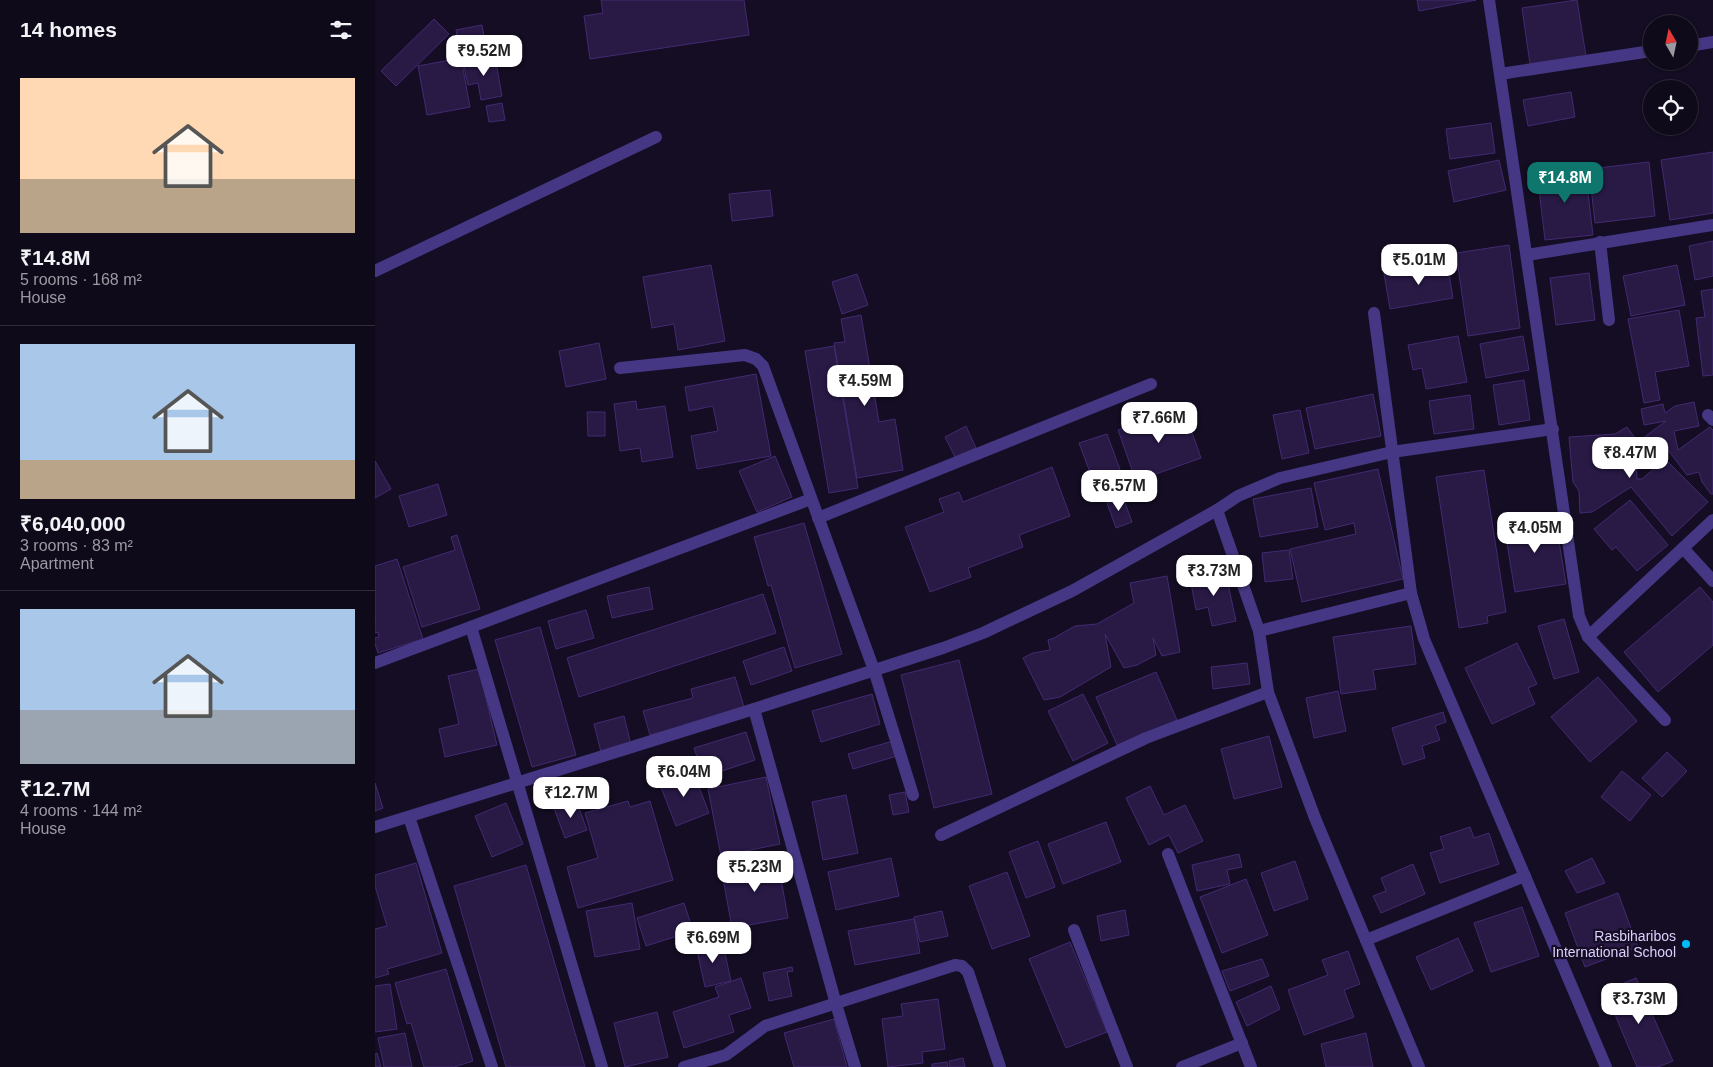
<!DOCTYPE html>
<meta charset="utf-8">
<style>
:root{--surface:#0f0a1a;--page:#1d1827;--text:#f1f3f6;--muted:#9b9aa2;--line:#2f2b39;--accent:#0f766e}
body{margin:0;font-family:Arial,sans-serif;background:var(--page);color:var(--text);height:100vh;display:flex;flex-direction:column;font-size:19px;white-space:nowrap}
*{box-sizing:border-box;margin:0}
p{font-size:16px;color:var(--muted)}
.icon{flex:none;width:28px;height:28px;fill:none;stroke:currentColor;stroke-width:2;stroke-linecap:round;stroke-linejoin:round}
.map{position:relative;flex:1;overflow:hidden}
.sheet{display:flex;flex-direction:column;background:var(--surface);width:375px}
.sheet>*{flex:none}
.needle{width:32px;rotate:351deg}
.buttons{position:absolute;left:1268px;top:15px;display:grid;gap:10px}
.buttons a{display:grid;place-items:center;width:55px;height:55px;border-radius:50%;background:var(--surface);box-shadow:0 1px 4px #0004,0 0 0 1px var(--line);font-size:25px}
.price{position:absolute;translate:-50% -42px;padding:0 11px;border-radius:10px;background:#fff;color:#222;font-size:16px;line-height:32px;filter:drop-shadow(0 1px 2px #0008)}
.price::after{content:'';position:absolute;left:50%;top:30px;width:15px;height:11px;margin-left:-8px;background:inherit;clip-path:polygon(0 0,100% 0,50% 100%)}
.price.on{background:var(--accent);color:#fff}
ul{padding:0;list-style:none}
li{display:grid;align-content:center;gap:10px;height:265px;padding:0 20px}
li+li{border-top:1px solid var(--line)}
li span{display:grid;place-items:center;height:155px;border-radius:0px;color:#555}
li>.icon{margin-inline-start:auto}
span .icon{width:90px;height:90px;fill:#fffc;stroke-width:1}
li b{font-size:21px}
h2{display:flex;justify-content:space-between;align-items:center;height:60px;padding:0 20px;font-size:21px}
main{display:flex;flex:1;min-height:0}
.map>svg:first-child{display:block}
</style>
<main>
<section class="sheet">
<h2>14 homes<svg class="icon" aria-label="filters" viewBox="0 0 24 24"><path d="M4 7h16M4 17h16"/><circle cx="9" cy="7" r="2"/><circle cx="15" cy="17" r="2"/></svg></h2>
<ul>
<li><span style="background:linear-gradient(#ffd9b3 65%,#b9a48a 0)"><svg class="icon" aria-label="home" viewBox="0 0 24 24"><path d="M3 11l9-7 9 7M6 9v11h12V9"/></svg></span><div><b>₹14.8M</b><p>5 rooms · 168 m²</p><p>House</p></div></li>
<li><span style="background:linear-gradient(#a9c7e8 75%,#b9a48a 0)"><svg class="icon" aria-label="home" viewBox="0 0 24 24"><path d="M3 11l9-7 9 7M6 9v11h12V9"/></svg></span><div><b>₹6,040,000</b><p>3 rooms · 83 m²</p><p>Apartment</p></div></li>
<li><span style="background:linear-gradient(#a9c7e8 65%,#9aa5b1 0)"><svg class="icon" aria-label="home" viewBox="0 0 24 24"><path d="M3 11l9-7 9 7M6 9v11h12V9"/></svg></span><div><b>₹12.7M</b><p>4 rooms · 144 m²</p><p>House</p></div></li>
</ul>
</section>
<div class="map">
<svg width="1338" height="1067" viewBox="0 0 1338 1067">
<rect width="100%" height="100%" fill="#140d23"/>
<g fill="#281945" stroke="#432a72">
<path d="M226,0H369L374,35L215,59L209,16L228,13Z"/>
<path d="M1042,0H1101L1044,11Z"/>
<path d="M1202,0L1211,56L1155,64L1147,8Z"/>
<path d="M59,19L74,34L21,86L6,71Z"/>
<path d="M107,25L112,53L87,58L81,30Z"/>
<path d="M120,57L127,96L106,100L103,83L93,85L88,62Z"/>
<path d="M86,58L95,107L52,115L43,66Z"/>
<path d="M1196,92L1200,117L1153,126L1148,100Z"/>
<path d="M127,103L130,120L114,122L111,106Z"/>
<path d="M1116,123L1120,153L1075,159L1071,129Z"/>
<path d="M1338,152V213L1295,220L1286,160Z"/>
<path d="M1124,160L1131,190L1079,202L1073,171Z"/>
<path d="M1274,162L1280,216L1220,223L1214,169Z"/>
<path d="M1210,168L1218,235L1170,240L1162,173Z"/>
<path d="M395,190L398,216L357,221L354,194Z"/>
<path d="M1338,241V276L1320,280L1314,246Z"/>
<path d="M1134,245L1145,328L1093,336L1081,253Z"/>
<path d="M1072,262L1078,298L1015,309L1009,274Z"/>
<path d="M336,265L350,341L303,350L299,324L277,328L268,277Z"/>
<path d="M1302,265L1310,305L1256,316L1248,276Z"/>
<path d="M1214,273L1220,320L1181,325L1175,278Z"/>
<path d="M482,274L493,305L467,314L457,282Z"/>
<path d="M1338,289V375L1328,376L1321,318L1330,317L1326,291Z"/>
<path d="M1304,310L1314,366L1280,372L1285,400L1269,403L1253,319Z"/>
<path d="M486,315L504,422L520,419L528,470L482,478L459,343L470,342L466,319Z"/>
<path d="M1083,336L1092,382L1051,389L1047,368L1038,370L1033,345Z"/>
<path d="M1148,336L1154,370L1111,378L1105,344Z"/>
<path d="M224,343L231,379L191,387L184,351Z"/>
<path d="M459,346L483,488L454,493L430,351Z"/>
<path d="M381,374L396,456L322,469L316,436L343,431L338,406L314,411L310,387Z"/>
<path d="M1149,380L1155,420L1124,425L1118,385Z"/>
<path d="M998,394L1006,436L940,449L931,408Z"/>
<path d="M1095,395L1099,429L1059,434L1054,401Z"/>
<path d="M261,401L262,410L290,406L298,457L267,462L265,448L245,451L239,404Z"/>
<path d="M1319,402L1324,426L1299,431L1303,450L1335,427L1338,430V494H1336L1327,482L1324,472L1312,475L1293,450L1271,455L1268,438L1291,421L1269,425L1266,409L1288,404L1290,413L1300,406Z"/>
<path d="M808,407L826,458L761,481L743,430Z"/>
<path d="M925,410L934,453L907,459L898,415Z"/>
<path d="M212,412H230V436H213Z"/>
<path d="M591,426L601,448L580,457L570,437Z"/>
<path d="M1252,427L1260,438L1262,479H1267L1290,459L1333,502L1297,536L1256,487L1217,512L1205,513L1204,491L1198,482L1194,437L1240,434Z"/>
<path d="M732,434L752,489L725,499L704,443Z"/>
<path d="M400,456L417,497L382,512L364,471Z"/>
<path d="M0,461L16,489L0,498Z"/>
<path d="M677,467L695,516L644,535L648,547L593,568L596,577L555,592L530,527L569,512L564,499L584,492L588,502Z"/>
<path d="M1003,469L1028,579L927,602L915,549L981,534L979,523L950,530L939,483Z"/>
<path d="M1109,470L1131,612L1112,616L1113,623L1084,628L1061,477Z"/>
<path d="M63,484L72,515L34,527L24,496Z"/>
<path d="M936,488L943,527L885,537L878,499Z"/>
<path d="M748,497L757,522L741,528L732,503Z"/>
<path d="M1255,500L1293,545L1262,571L1241,547L1237,550L1219,529Z"/>
<path d="M1180,517L1191,584L1140,592L1129,525Z"/>
<path d="M429,523L467,654L420,668L396,585L393,586L379,537Z"/>
<path d="M82,535L105,609L47,627L28,567L80,550L76,537Z"/>
<path d="M914,550L918,579L890,582L887,553Z"/>
<path d="M22,559L48,639L3,653L0,644V638L4,637L3,632L0,633V623H1L0,618V566Z"/>
<path d="M850,570L861,621L837,626L833,607L821,610L815,578Z"/>
<path d="M792,576L805,652L787,656L778,638L781,655L762,665L749,668L730,634L736,667L685,697L669,700L648,658L658,653L675,650L673,640L679,638L700,626L722,624L759,603L755,583Z"/>
<path d="M274,587L278,609L237,618L232,596Z"/>
<path d="M1325,587L1338,602V645L1283,692L1249,652Z"/>
<path d="M388,594L401,633L204,697L192,658Z"/>
<path d="M211,610L219,638L181,649L173,621Z"/>
<path d="M1189,619L1204,672L1179,679L1163,626Z"/>
<path d="M1036,626L1041,664L998,670L1001,689L966,694L958,637Z"/>
<path d="M165,627L201,755L157,767L120,640Z"/>
<path d="M1142,643L1162,684L1153,688L1160,704L1117,724L1090,668Z"/>
<path d="M409,647L417,671L376,685L368,661Z"/>
<path d="M584,660L617,794L559,808L526,675Z"/>
<path d="M872,663L875,684L838,689L836,667Z"/>
<path d="M104,669L122,745L70,757L64,729L84,724L73,676Z"/>
<path d="M781,672L802,720L742,745L721,697Z"/>
<path d="M360,677L370,710L275,735L268,711L318,698L316,689Z"/>
<path d="M1223,677L1262,721L1215,762L1176,717Z"/>
<path d="M963,691L971,731L939,738L931,698Z"/>
<path d="M497,694L505,724L446,742L437,711Z"/>
<path d="M708,694L733,743L698,761L673,711Z"/>
<path d="M1068,712L1071,722L1060,726L1065,740L1047,746L1050,758L1028,765L1017,728Z"/>
<path d="M249,716L256,745L226,752L219,724Z"/>
<path d="M371,732L380,760L329,777L319,748Z"/>
<path d="M894,736L907,787L859,799L846,749Z"/>
<path d="M518,741L522,756L478,769L473,754Z"/>
<path d="M1292,752L1312,771L1287,797L1267,778Z"/>
<path d="M317,769L334,813L301,826L284,782Z"/>
<path d="M1247,771L1276,795L1255,821L1226,797Z"/>
<path d="M391,777L405,844L346,856L333,789Z"/>
<path d="M0,783L8,808L0,811Z"/>
<path d="M775,786L789,815L810,805L828,841L803,853L794,835L774,845L751,798Z"/>
<path d="M530,792L534,812L518,815L514,795Z"/>
<path d="M471,795L483,853L448,860L437,802Z"/>
<path d="M201,800L212,830L190,838L179,808Z"/>
<path d="M253,801L255,807L275,801L298,880L203,908L192,867L223,858L210,813Z"/>
<path d="M131,803L148,844L117,857L100,816Z"/>
<path d="M731,822L746,862L688,884L673,844Z"/>
<path d="M1095,827L1099,838L1114,833L1124,864L1065,883L1055,853L1069,849L1065,837Z"/>
<path d="M663,841L680,887L651,898L634,852Z"/>
<path d="M864,854L867,867L852,870L855,884L822,891L817,865Z"/>
<path d="M402,857L413,918L357,928L346,867Z"/>
<path d="M516,858L524,896L461,910L453,872Z"/>
<path d="M1217,858L1230,883L1202,893L1190,871Z"/>
<path d="M920,861L933,899L899,911L886,873Z"/>
<path d="M41,863L67,953L12,969L14,974L0,978V929L12,926L0,886V875Z"/>
<path d="M1038,864L1050,894L1006,913L998,896L1011,891L1006,878Z"/>
<path d="M151,865L210,1067H131L79,886Z"/>
<path d="M632,872L655,936L617,949L594,886Z"/>
<path d="M871,879L893,935L847,953L825,897Z"/>
<path d="M1243,893L1263,947L1210,967L1190,913Z"/>
<path d="M257,903L265,949L220,957L211,911Z"/>
<path d="M309,903L318,931L271,946L262,918Z"/>
<path d="M1147,907L1164,956L1116,972L1099,923Z"/>
<path d="M750,910L754,935L726,941L722,916Z"/>
<path d="M567,911L573,936L545,942L539,917Z"/>
<path d="M539,919L545,953L480,965L473,931Z"/>
<path d="M1083,938L1098,971L1056,990L1041,957Z"/>
<path d="M347,940L356,981L330,987L321,946Z"/>
<path d="M695,942L732,1032L691,1048L654,959Z"/>
<path d="M973,951L985,984L969,990L979,1017L929,1035L913,990L953,975L947,960Z"/>
<path d="M887,959L894,976L855,991L847,971Z"/>
<path d="M417,967L418,971L412,972L417,996L394,1001L388,973Z"/>
<path d="M71,969L98,1061L79,1067H49L36,1023L32,1024L20,983Z"/>
<path d="M366,978L376,1008L354,1015L359,1032L309,1048L298,1012L344,997L340,987Z"/>
<path d="M1261,978L1298,1061L1283,1067H1262L1230,991Z"/>
<path d="M15,984L22,1029L0,1032V986Z"/>
<path d="M896,986L905,1009L872,1026L861,1002Z"/>
<path d="M563,999L570,1049L547,1052L548,1063L513,1067L507,1019L528,1016L526,1004Z"/>
<path d="M282,1012L293,1057L250,1067L239,1023Z"/>
<path d="M459,1019L472,1067H419L409,1033Z"/>
<path d="M30,1033L37,1067H9L3,1038Z"/>
<path d="M991,1033L998,1067H951L946,1044Z"/>
<path d="M2,1053L6,1067H0V1054Z"/>
<path d="M588,1058L590,1067H575L574,1061Z"/>
<path d="M572,1062L573,1067H557V1064Z"/>
</g>
<g fill="none" stroke-linecap="round" stroke-linejoin="round">
<g stroke="#453784" stroke-width="12">
<path d="M1114,0L1204,616L1213,637L1290,720"/>
<path d="M1314,46L1338,42"/>
<path d="M1125,74L1276,51"/>
<path d="M1225,242L1234,320"/>
<path d="M1152,255L1338,225"/>
<path d="M0,271L281,137"/>
<path d="M999,313L1036,593L1049,639L1231,1067"/>
<path d="M245,368L370,355L381,359L388,366L499,670L538,795"/>
<path d="M1333,415L1338,420"/>
<path d="M842,510L884,631"/>
<path d="M443,518L776,384"/>
<path d="M1308,548L1338,581"/>
<path d="M96,627L227,1067"/>
<path d="M1213,637L1338,520"/>
<path d="M0,663L436,499"/>
<path d="M893,692L940,818L1044,1067"/>
<path d="M379,709L461,1004L480,1067"/>
<path d="M34,817L117,1067"/>
<path d="M0,827L379,709L568,648L608,633L697,591L842,510L863,496L905,478L1017,452L1178,429"/>
<path d="M566,835L771,738L893,692L884,631L1036,593"/>
<path d="M793,854L876,1067"/>
<path d="M699,930L752,1067"/>
<path d="M991,940L1150,876"/>
<path d="M309,1067L351,1055L390,1026L580,965L587,966L593,972L625,1067"/>
<path d="M807,1067L867,1043"/>
</g>
</g>
<circle fill="#00bcfb" stroke="#140d23" stroke-width="2" cx="1311" cy="944" r="5"/>
<g text-anchor="middle" dominant-baseline="central" stroke-width="4.5" stroke-linejoin="round" paint-order="stroke">
<g font-size="14" fill="#dcd0ff" stroke="#140d23" text-anchor="end">
<text x="1301" y="936">Rasbiharibos<tspan x="1301" dy="16">International School</tspan></text>
</g>
</g>
</svg>
<div class="buttons">
<a><svg class="needle" viewBox="-14 -14 28 28"><path d="M0-13l5 13h-10z" fill="#e53935"/><path d="M0 13l5-13h-10z" fill="#9b9aa2"/></svg></a>
<a><svg class="icon" aria-label="locate" viewBox="0 0 24 24"><circle cx="12" cy="12" r="6"/><path d="M12 2v4M12 18v4M2 12h4M18 12h4"/></svg></a>
</div>
<b class="price" style="left:109px;top:77px">₹9.52M</b>
<b class="price on" style="left:1190px;top:204px">₹14.8M</b>
<b class="price" style="left:1044px;top:286px">₹5.01M</b>
<b class="price" style="left:490px;top:407px">₹4.59M</b>
<b class="price" style="left:784px;top:444px">₹7.66M</b>
<b class="price" style="left:1255px;top:479px">₹8.47M</b>
<b class="price" style="left:744px;top:512px">₹6.57M</b>
<b class="price" style="left:1160px;top:554px">₹4.05M</b>
<b class="price" style="left:839px;top:597px">₹3.73M</b>
<b class="price" style="left:309px;top:798px">₹6.04M</b>
<b class="price" style="left:196px;top:819px">₹12.7M</b>
<b class="price" style="left:380px;top:893px">₹5.23M</b>
<b class="price" style="left:338px;top:964px">₹6.69M</b>
<b class="price" style="left:1264px;top:1025px">₹3.73M</b>
</div>
</main>
